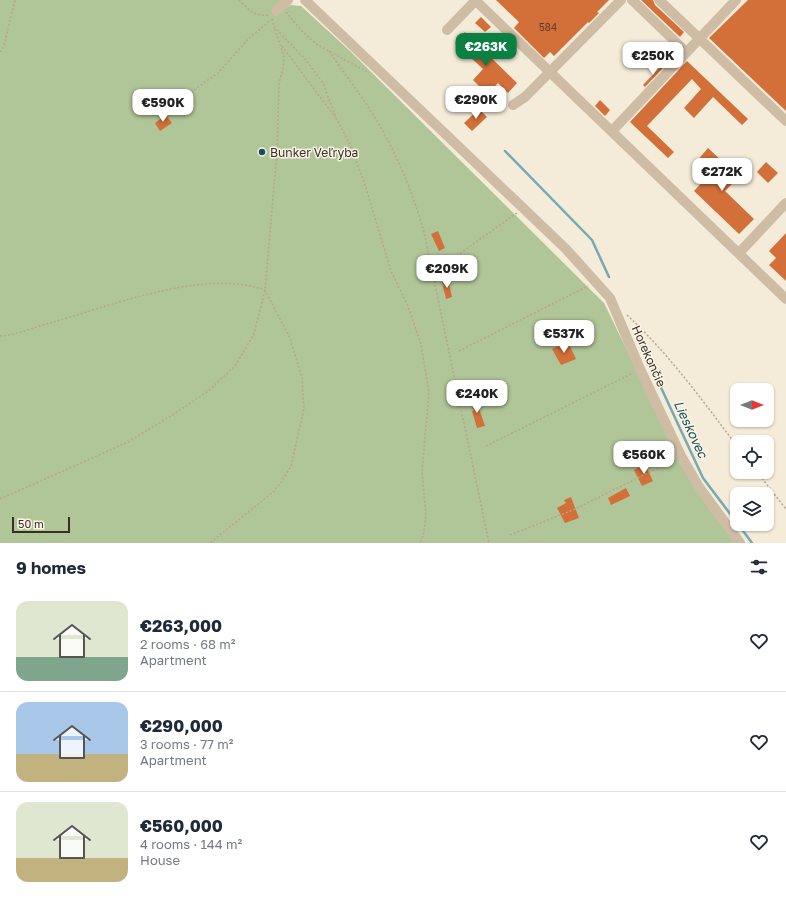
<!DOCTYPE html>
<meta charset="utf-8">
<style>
:root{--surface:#fff;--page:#f2f2f3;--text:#1f2937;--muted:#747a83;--line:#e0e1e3;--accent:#0b8043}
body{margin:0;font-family:"Golos Text",sans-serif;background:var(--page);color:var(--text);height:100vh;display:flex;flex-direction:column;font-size:15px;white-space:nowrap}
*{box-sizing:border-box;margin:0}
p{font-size:13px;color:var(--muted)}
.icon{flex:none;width:22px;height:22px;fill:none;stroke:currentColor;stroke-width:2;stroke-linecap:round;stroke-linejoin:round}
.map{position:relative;height:543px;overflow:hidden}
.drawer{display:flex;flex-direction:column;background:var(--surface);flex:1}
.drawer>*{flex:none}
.needle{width:26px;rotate:90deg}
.tools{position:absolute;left:730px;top:383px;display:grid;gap:8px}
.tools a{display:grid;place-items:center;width:44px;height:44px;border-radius:8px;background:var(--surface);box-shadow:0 1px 3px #0004;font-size:20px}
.scale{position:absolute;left:12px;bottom:10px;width:58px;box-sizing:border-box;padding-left:4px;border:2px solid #382e26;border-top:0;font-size:11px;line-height:14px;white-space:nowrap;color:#382e26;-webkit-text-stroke:3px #fbf4e6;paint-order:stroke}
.price{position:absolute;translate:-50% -34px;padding:0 9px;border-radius:8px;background:#fff;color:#222;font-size:13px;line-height:26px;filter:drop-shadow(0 1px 2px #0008)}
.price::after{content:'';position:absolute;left:50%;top:24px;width:12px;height:9px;margin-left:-6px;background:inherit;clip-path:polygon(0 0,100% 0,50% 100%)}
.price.selected{background:var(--accent);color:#fff}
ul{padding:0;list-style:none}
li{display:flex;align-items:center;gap:12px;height:100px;padding:0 16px}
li+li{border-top:1px solid var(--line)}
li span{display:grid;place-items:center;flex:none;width:112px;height:80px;border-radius:12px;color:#555}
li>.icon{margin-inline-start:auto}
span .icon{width:48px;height:48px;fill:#fffc;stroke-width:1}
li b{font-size:17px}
h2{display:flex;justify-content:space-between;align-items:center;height:48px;padding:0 16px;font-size:17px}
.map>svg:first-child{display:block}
</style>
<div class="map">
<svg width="786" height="543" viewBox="0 0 786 543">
<rect width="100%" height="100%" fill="#f4ebd9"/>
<path fill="#b0c598" d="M0,0H280L285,8L291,5L301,6L350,51L604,303L679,457L735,543H0Z"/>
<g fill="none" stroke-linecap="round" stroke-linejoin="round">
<g stroke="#75aab4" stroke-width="2.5">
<path d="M505,151L592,240L609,277"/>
<path d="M638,338L703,478L737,523"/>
<path d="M738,524L752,543"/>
</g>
</g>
<g fill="#d37039">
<path d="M496,0H609L597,12L599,13L589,23L588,22L554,56L550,52L544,58L514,28L519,22Z"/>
<path d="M641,0H653L655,5L684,32L680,37Z"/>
<path d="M748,0H786V111L709,38Z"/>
<path d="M481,17L491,27L485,32L475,23Z"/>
<path d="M465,32L517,83L508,93L498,83L487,94L473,80L483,69L455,43Z"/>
<path d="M687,61L748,119L742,125L713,97L694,118L684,108L701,89L692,79L647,126L674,152L668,158L630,122Z"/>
<path d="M661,66L663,68L645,87L643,85Z"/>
<path d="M600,100L610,110L605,116L595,106Z"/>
<path d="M479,109L487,117L472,131L464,123Z"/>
<path d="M166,115L172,123L160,131L155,123Z"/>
<path d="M708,148L739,177L725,191L754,219L739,234L694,191L710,174L697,161Z"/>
<path d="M766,162L778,173L768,183L757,172Z"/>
<path d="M438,231L445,248L439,251L431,234Z"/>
<path d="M786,233V281L769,265L776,258L769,251Z"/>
<path d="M448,279L452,297L446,299L442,282Z"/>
<path d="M568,342L576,359L561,365L552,349Z"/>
<path d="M475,397L485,426L477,428L472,411H474L469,400Z"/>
<path d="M645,464L653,481L642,486L634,470Z"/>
<path d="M626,488L630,496L611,505L608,498Z"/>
<path d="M571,497L579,518L565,523L557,508L566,503L564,500Z"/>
</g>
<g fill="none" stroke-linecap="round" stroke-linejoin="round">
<g stroke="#baa68e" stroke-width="1.5" stroke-dasharray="2 2" stroke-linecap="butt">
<path d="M239,0C248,9 255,17 269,15"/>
<path d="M286,12L301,30L316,44L367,72"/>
<path d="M272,19L274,27L305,59L323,83L336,118L350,144L366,188L391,271L408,306L421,344L429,393L422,471L426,516L423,537L419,543"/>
<path d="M282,46L335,117"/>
<path d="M329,51C348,79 369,105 385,135C402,166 414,198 424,232L489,543"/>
<path d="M0,52L4,46L15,0"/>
<path d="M181,99L218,73L249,38L271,20"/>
<path d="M449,265L455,257L517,213"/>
<path d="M627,315C669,354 702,400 737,446"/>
<path d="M0,336C17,335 34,327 50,323C111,306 204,268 265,290L290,338L302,378L304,409L291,466L282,481L273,492L210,543"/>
<path d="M459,351L588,286"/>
<path d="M486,446L633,373"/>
<path d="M757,472L786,509"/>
<path d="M0,499L128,442L174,414L208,391L235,366L254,334L265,290L277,152L279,83L283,69L284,56L274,27"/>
<path d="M510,535L573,510L674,460"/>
</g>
<g stroke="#cebca4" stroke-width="10">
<path d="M305,0L566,249L610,298L640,369L681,456L699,487L740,543"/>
<path d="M475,0L786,299"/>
<path d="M632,0L686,52"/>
<path d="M659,0L786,121"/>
<path d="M276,11L288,0"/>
<path d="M447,30L476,0"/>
<path d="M513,105L525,97L621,0"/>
<path d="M612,131L736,0"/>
<path d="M739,253L786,203"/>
</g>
</g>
<circle fill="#17515e" stroke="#fbf4e6" stroke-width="1.5" cx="262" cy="152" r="4"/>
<g text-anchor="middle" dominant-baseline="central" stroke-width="3" stroke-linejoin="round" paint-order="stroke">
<g font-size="10" fill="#5f3e2b">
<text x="548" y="27">584</text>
</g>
<g font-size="12" fill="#382e26" stroke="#fbf4e6" text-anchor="start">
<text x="270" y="152">Bunker Veľryba</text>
</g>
<g font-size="12" fill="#382e26" stroke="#fbf4e6">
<text transform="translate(649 356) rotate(66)">Horekončie</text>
</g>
<g font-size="13" font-style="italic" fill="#17515e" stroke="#fbf4e6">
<text transform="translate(691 429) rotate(65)">Lieskovec</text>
</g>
</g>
</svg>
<div class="tools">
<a><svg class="needle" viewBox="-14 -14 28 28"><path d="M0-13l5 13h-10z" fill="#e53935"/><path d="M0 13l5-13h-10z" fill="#747a83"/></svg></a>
<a><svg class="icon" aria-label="locate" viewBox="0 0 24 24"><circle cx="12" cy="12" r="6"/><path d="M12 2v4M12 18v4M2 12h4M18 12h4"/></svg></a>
<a><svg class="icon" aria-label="layers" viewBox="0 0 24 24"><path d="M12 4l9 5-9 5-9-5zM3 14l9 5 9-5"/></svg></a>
</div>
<div class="scale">50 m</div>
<b class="price selected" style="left:486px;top:67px">€263K</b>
<b class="price" style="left:653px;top:76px">€250K</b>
<b class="price" style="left:476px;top:120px">€290K</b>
<b class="price" style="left:163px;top:123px">€590K</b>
<b class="price" style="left:722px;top:192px">€272K</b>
<b class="price" style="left:447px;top:289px">€209K</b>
<b class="price" style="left:564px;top:354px">€537K</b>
<b class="price" style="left:477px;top:414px">€240K</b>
<b class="price" style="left:644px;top:475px">€560K</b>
</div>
<section class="drawer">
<h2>9 homes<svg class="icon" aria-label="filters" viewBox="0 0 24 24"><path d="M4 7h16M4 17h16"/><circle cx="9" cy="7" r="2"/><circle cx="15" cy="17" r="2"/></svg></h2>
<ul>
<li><span style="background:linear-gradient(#dfe7d0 70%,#7fa58c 0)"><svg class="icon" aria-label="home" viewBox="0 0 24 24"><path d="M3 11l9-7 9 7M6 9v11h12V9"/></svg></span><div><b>€263,000</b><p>2 rooms · 68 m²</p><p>Apartment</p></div><svg class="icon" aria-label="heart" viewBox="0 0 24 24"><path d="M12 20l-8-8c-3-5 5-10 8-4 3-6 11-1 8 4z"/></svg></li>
<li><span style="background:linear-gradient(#a9c7e8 65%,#c2b280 0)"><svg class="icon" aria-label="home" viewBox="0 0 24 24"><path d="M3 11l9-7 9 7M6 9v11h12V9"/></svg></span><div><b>€290,000</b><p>3 rooms · 77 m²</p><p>Apartment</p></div><svg class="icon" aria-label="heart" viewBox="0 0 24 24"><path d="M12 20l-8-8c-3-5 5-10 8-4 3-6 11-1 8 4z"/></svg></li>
<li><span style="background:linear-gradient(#dfe7d0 70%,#c2b280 0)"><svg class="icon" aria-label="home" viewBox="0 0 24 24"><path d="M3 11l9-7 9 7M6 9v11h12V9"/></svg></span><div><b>€560,000</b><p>4 rooms · 144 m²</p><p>House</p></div><svg class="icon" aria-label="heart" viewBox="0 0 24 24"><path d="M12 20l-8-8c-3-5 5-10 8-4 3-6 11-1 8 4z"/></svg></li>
</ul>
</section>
